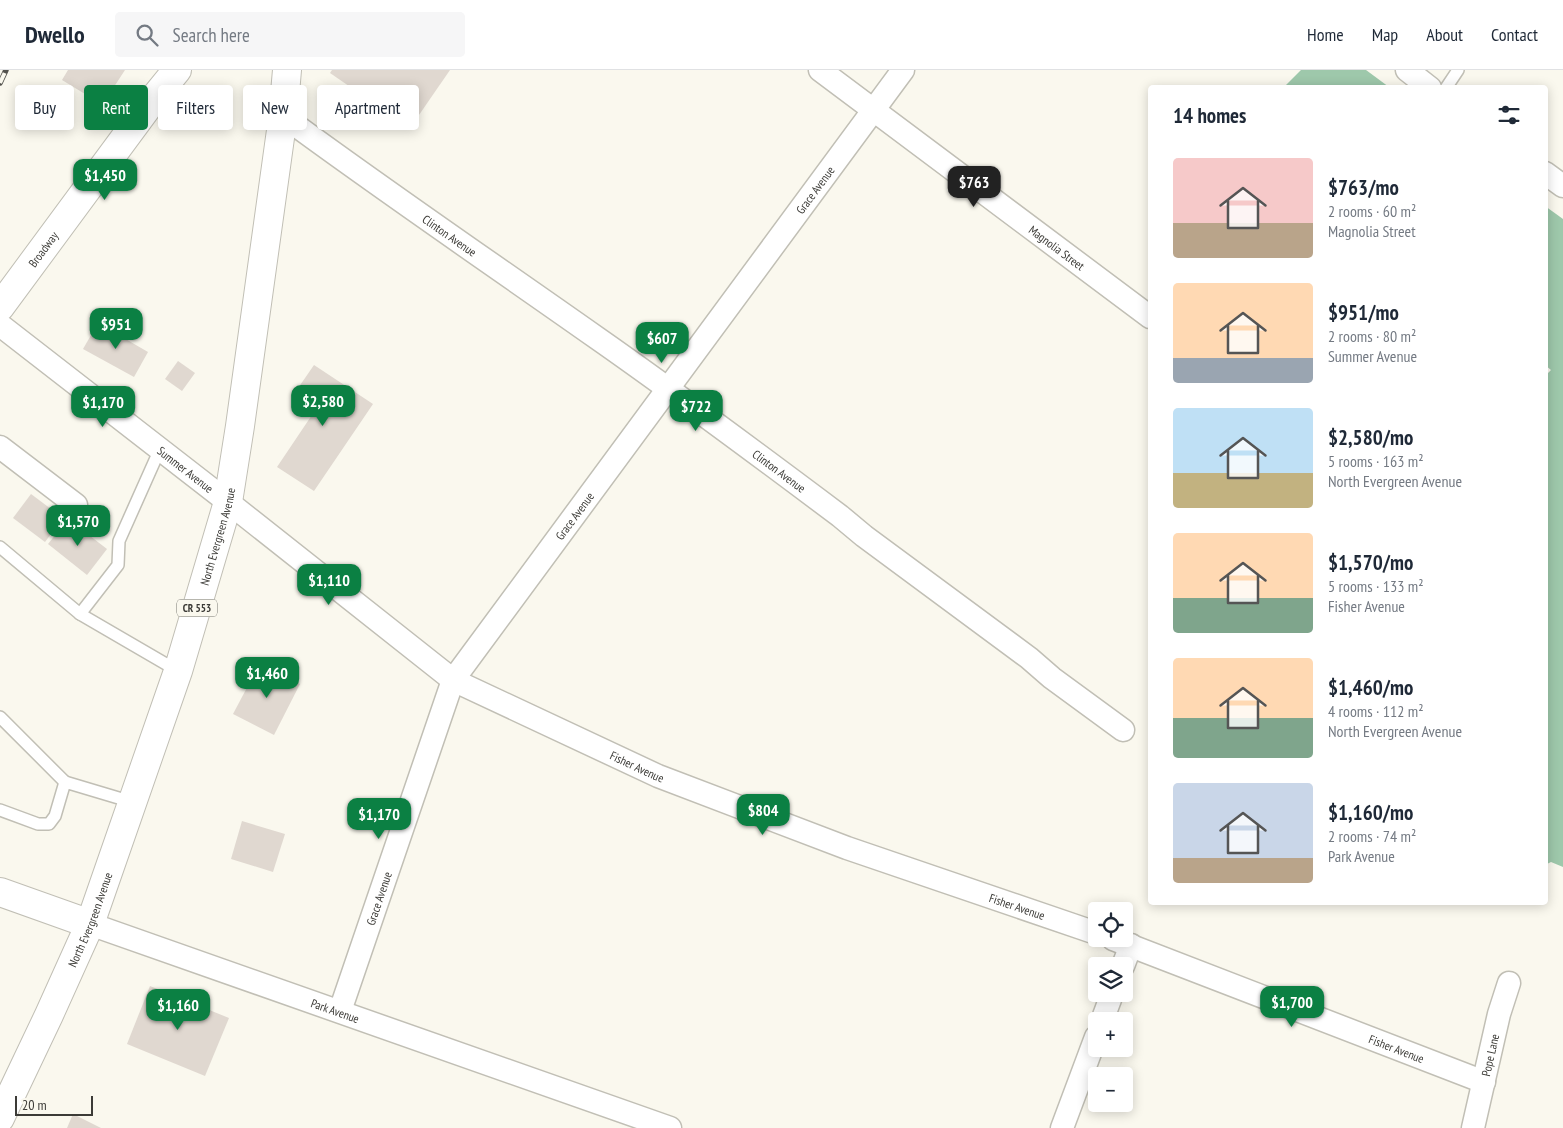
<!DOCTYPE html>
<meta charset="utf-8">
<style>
:root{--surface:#fff;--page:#f6f6f7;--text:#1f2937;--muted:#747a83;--line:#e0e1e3;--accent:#0b8043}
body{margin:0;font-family:"PT Sans Narrow",sans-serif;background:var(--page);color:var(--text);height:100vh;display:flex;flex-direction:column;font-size:19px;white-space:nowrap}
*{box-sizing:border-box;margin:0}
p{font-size:16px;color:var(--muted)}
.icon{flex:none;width:28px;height:28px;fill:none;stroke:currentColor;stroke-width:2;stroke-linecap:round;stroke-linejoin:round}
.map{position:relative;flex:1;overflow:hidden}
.side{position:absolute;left:1148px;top:15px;width:400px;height:820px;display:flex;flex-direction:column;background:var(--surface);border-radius:5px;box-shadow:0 2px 12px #0003}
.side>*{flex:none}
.top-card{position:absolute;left:15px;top:15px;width:475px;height:45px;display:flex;gap:10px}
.tools{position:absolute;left:1088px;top:832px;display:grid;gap:10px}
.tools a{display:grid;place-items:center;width:45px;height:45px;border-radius:5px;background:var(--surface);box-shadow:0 2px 12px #0003;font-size:25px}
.scale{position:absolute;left:15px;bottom:12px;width:78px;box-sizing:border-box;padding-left:5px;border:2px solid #3c3b37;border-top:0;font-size:14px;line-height:18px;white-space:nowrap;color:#3c3b37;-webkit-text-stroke:4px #faf8ee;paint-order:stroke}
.price{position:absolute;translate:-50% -42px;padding:0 11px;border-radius:10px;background:var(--accent);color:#fff;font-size:16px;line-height:32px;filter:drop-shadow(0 1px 2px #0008)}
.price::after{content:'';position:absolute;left:50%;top:30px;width:15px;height:11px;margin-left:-8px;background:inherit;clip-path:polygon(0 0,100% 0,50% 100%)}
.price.active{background:#222;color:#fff}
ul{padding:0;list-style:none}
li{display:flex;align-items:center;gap:15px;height:125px;padding:0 25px}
li span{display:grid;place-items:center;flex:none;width:140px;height:100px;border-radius:5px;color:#555}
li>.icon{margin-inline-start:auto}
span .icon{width:60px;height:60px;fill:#fffc;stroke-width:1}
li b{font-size:21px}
h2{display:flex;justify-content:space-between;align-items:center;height:60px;padding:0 25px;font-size:21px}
.pill{padding:0 18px;border-radius:5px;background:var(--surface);box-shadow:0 2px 12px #0003;font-size:18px;line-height:45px}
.pill.active{background:var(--accent);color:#fff}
header{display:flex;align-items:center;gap:30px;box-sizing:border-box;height:70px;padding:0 25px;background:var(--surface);border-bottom:1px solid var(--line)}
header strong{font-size:24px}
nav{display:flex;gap:28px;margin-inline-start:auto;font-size:18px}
.search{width:350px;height:45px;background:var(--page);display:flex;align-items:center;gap:12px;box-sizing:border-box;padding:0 18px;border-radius:5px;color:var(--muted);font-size:19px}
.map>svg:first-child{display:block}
</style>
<header>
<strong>Dwello</strong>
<div class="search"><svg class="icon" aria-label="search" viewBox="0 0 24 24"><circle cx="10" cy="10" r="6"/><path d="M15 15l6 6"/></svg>Search here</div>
<nav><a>Home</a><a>Map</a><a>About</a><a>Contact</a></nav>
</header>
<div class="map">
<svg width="1563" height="1058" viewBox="0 0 1563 1058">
<rect width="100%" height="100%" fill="#faf8ee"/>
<g fill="#9ec8ab">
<path d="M1301,0H1366L1389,17H1284Z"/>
<path d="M1545,136L1563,149V797L1551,792L1545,795V306L1551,300L1545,295Z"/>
</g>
<g fill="#e0d8d0">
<path d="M68,0H125L108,26L91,15L85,24L62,10Z"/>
<path d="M332,0H450L410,58L330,3Z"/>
<path d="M98,253L148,282L134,307L83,279Z"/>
<path d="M178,291L195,303L182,321L165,309Z"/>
<path d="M314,295L373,334L314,421L277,397L316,339L294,324Z"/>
<path d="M31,424L63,448L45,472L13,448Z"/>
<path d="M68,449L107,479L87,505L48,474Z"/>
<path d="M260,593L300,614L274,665L233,644Z"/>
<path d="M242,751L285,764L273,802L231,789Z"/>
<path d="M150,916L229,948L205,1006L127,974Z"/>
<path d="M73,1044L101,1058H67Z"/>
</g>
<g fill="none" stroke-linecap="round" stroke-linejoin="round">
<g stroke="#c1bfb5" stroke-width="14">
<g id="service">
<path d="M1446,18L1458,0"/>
<path d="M160,379L119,471L118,495L80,544L178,601"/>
<path d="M0,477L80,544"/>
<path d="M0,647L65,712"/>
<path d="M0,740L38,754H49L55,746L65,712L132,732"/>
</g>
</g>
<g stroke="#c1bfb5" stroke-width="25">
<g id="minor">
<path id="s1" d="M820,0L1150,247"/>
<path d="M1407,0L1430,18"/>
<path id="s2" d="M283,46C386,122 492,194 597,268C680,326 760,386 840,446L864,466L1029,588L1052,608L1123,660"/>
<path d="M1545,103L1563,116"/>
<path id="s3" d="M0,255L228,432L453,610L658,706L847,778L1096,863"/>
<path d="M0,377L76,435"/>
<path id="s4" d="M90,854L670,1058"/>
<path id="s5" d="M1113,869L1484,1012"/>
<path d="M1123,896L1131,875"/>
<path id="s6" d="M340,941L453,610L903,0"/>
<path d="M1102,951L1112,924"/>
<path d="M1062,1058L1096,967"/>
<path id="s7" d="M1473,1058L1499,944L1509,913"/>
</g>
</g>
<g stroke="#c1bfb5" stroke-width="30">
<g id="secondary">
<path id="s8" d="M0,237L155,27L177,0"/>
<path d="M0,822L90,854"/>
</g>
</g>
<g stroke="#c1bfb5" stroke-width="30">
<g id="primary">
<path id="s9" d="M0,1048L49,945L90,854L178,601L228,432L240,356L283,46L287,0"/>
</g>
</g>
<use href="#service" stroke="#fff" stroke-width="11"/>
<use href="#minor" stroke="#fff" stroke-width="22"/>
<use href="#secondary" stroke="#fff" stroke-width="28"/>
<use href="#primary" stroke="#fff" stroke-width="28"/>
<g stroke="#54534e" stroke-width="5.5">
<path id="rail" d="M0,13L6,0"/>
</g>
<use href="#rail" stroke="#faf8ee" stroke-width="4" stroke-dasharray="11" stroke-linecap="butt"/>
</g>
<g text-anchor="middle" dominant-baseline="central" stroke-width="5" stroke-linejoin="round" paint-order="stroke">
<rect fill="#faf8ee" stroke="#75746e" stroke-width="1" x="177" y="529.5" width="40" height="17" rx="4"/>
<g font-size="11" font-weight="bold" fill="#3c3b37">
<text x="197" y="538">CR 553</text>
</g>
<g font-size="12" fill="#3c3b37" stroke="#faf8ee">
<text stroke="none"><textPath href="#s6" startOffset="959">Grace Avenue</textPath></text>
<text stroke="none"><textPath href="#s2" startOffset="205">Clinton Avenue</textPath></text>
<text stroke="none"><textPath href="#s1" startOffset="296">Magnolia Street</textPath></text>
<text stroke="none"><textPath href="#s8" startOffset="72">Broadway</textPath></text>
<text stroke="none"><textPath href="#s3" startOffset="235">Summer Avenue</textPath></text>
<text stroke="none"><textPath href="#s2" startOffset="610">Clinton Avenue</textPath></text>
<text stroke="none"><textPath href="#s6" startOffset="554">Grace Avenue</textPath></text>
<text stroke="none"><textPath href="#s9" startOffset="622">North Evergreen Avenue</textPath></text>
<text stroke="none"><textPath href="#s3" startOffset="779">Fisher Avenue</textPath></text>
<text stroke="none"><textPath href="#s6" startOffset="119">Grace Avenue</textPath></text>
<text stroke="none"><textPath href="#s3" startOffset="1184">Fisher Avenue</textPath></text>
<text stroke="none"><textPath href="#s9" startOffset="218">North Evergreen Avenue</textPath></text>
<text stroke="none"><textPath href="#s4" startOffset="260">Park Avenue</textPath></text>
<text stroke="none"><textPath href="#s5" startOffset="304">Fisher Avenue</textPath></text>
<text stroke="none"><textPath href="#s7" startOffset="75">Pope Lane</textPath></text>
</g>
</g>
</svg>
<div class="tools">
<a><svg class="icon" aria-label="locate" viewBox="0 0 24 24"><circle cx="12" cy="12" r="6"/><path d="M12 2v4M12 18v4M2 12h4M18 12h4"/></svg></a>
<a><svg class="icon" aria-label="layers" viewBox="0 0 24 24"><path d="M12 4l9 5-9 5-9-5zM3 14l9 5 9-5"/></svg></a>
<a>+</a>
<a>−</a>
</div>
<div class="scale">20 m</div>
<b class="price" style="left:105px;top:131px">$1,450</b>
<b class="price active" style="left:974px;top:138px">$763</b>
<b class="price" style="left:116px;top:280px">$951</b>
<b class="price" style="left:662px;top:294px">$607</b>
<b class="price" style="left:323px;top:357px">$2,580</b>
<b class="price" style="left:103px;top:358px">$1,170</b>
<b class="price" style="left:696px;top:362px">$722</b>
<b class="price" style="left:78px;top:477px">$1,570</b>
<b class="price" style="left:329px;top:536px">$1,110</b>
<b class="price" style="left:267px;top:629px">$1,460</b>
<b class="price" style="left:763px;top:766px">$804</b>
<b class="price" style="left:379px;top:770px">$1,170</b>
<b class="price" style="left:1292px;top:958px">$1,700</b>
<b class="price" style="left:178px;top:961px">$1,160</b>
<div class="top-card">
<a class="pill">Buy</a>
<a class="pill active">Rent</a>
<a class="pill">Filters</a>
<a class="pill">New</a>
<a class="pill">Apartment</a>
</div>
<section class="side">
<h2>14 homes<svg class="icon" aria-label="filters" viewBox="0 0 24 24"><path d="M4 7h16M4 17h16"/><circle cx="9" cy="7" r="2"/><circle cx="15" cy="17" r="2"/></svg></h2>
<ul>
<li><span style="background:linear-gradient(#f6c9c9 65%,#b9a48a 0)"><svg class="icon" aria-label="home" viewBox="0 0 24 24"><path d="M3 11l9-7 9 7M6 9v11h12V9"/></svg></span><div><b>$763/mo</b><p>2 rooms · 60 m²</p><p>Magnolia Street</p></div></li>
<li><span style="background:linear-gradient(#ffd9b3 75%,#9aa5b1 0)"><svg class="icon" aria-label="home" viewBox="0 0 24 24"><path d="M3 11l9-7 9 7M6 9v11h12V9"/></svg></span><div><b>$951/mo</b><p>2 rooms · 80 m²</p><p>Summer Avenue</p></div></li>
<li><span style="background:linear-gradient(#bfe0f5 65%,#c2b280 0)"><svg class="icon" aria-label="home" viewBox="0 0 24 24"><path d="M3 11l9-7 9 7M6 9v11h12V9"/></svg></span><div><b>$2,580/mo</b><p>5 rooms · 163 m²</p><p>North Evergreen Avenue</p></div></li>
<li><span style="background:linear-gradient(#ffd9b3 65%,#7fa58c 0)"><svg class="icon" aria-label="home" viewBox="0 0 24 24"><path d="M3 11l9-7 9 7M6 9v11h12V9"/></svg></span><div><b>$1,570/mo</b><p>5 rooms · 133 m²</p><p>Fisher Avenue</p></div></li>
<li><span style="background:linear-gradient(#ffd9b3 60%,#7fa58c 0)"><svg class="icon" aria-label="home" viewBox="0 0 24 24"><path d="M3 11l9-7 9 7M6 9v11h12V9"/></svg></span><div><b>$1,460/mo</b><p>4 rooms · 112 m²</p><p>North Evergreen Avenue</p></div></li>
<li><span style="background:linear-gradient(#c9d6e8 75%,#b9a48a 0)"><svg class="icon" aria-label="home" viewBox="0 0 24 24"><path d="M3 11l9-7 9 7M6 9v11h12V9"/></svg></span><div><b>$1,160/mo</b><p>2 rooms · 74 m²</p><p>Park Avenue</p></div></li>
</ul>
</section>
</div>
